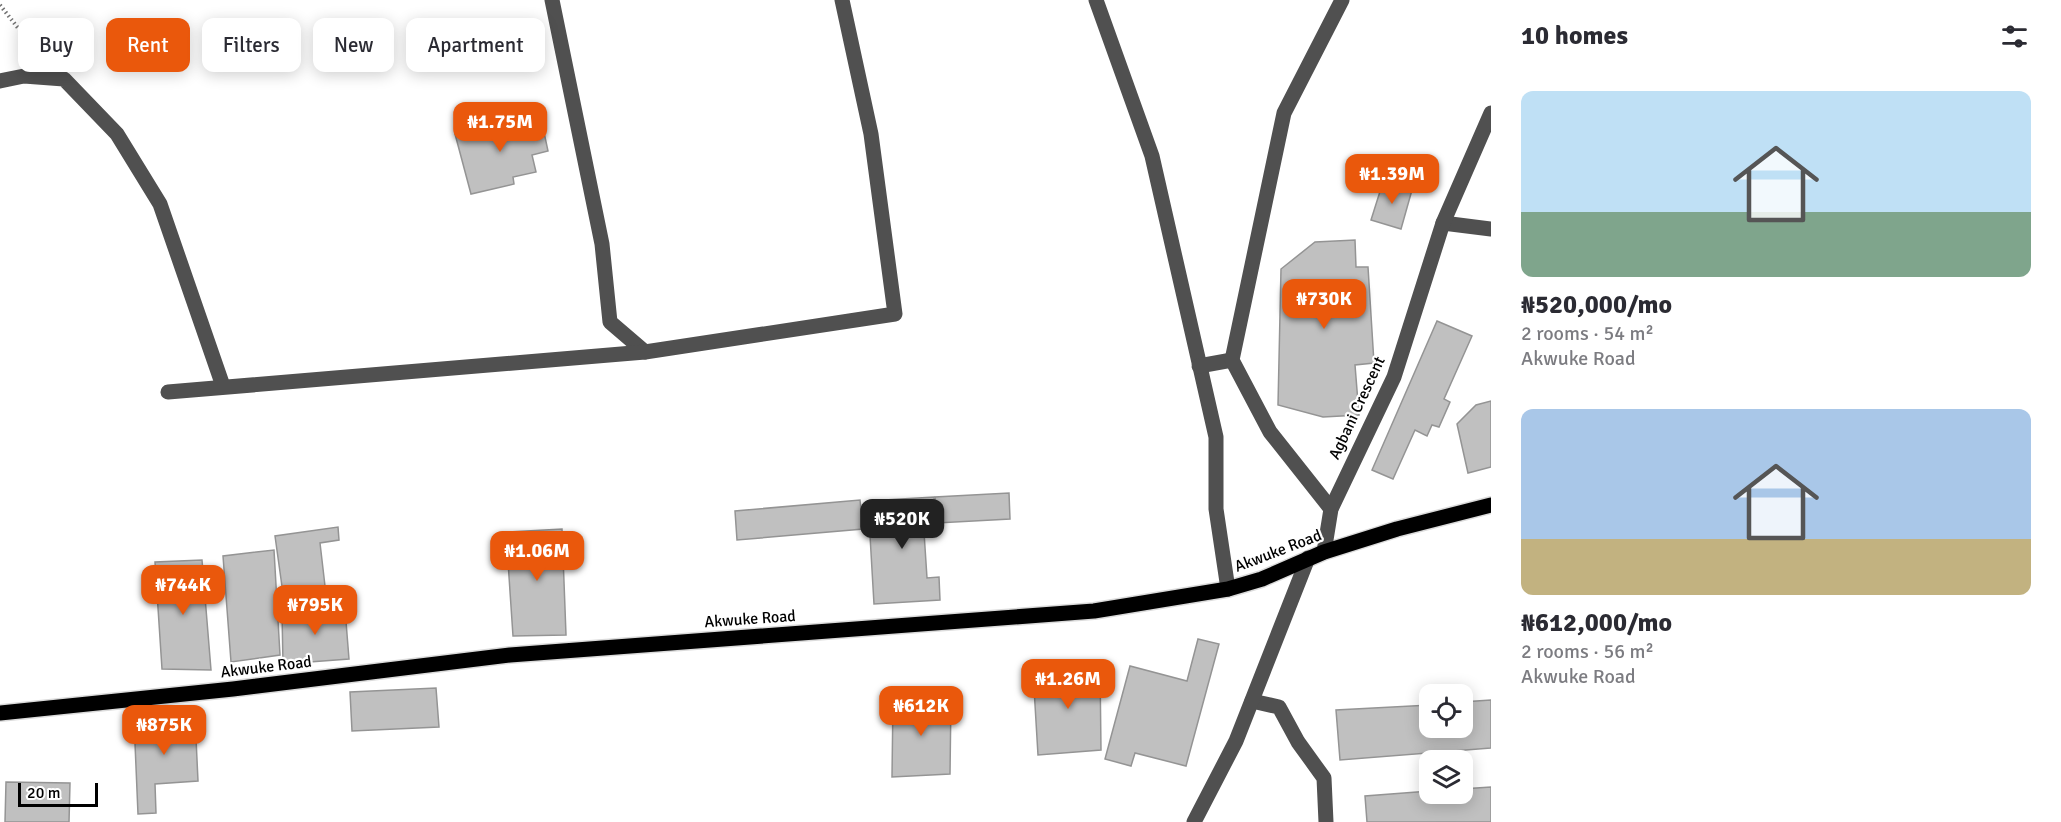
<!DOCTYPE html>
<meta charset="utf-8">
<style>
:root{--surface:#fff;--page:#f7f7f7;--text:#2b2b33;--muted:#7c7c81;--accent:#ea580c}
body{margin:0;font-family:Signika,sans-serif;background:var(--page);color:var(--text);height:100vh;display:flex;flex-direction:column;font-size:22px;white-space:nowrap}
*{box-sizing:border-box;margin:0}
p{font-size:20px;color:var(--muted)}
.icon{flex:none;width:33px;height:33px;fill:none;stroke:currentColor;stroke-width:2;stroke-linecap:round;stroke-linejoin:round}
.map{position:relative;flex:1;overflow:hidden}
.drawer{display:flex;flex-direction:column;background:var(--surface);width:570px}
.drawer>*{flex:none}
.hud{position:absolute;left:18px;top:18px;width:570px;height:54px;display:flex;gap:12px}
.fabs{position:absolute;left:1419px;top:684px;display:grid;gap:12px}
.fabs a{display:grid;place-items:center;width:54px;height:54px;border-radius:12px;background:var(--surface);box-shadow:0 3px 15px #0003;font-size:30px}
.scale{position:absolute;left:18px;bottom:15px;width:80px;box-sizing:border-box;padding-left:6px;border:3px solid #000;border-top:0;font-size:16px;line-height:21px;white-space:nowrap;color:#000;-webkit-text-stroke:4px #fff;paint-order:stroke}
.price{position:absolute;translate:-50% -51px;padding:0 14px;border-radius:12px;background:var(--accent);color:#fff;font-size:20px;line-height:39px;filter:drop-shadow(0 2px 3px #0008)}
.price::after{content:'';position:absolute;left:50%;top:36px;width:18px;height:14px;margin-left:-9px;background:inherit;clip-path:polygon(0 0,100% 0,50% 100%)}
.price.selected{background:#222;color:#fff}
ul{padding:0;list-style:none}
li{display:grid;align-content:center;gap:12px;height:318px;padding:0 30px}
li span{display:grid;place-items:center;height:186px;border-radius:12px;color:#555}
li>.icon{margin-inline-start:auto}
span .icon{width:108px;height:108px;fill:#fffc;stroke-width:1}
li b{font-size:26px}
h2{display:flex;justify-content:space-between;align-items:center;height:72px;padding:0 30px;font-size:26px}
.pill{padding:0 21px;border-radius:12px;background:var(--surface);box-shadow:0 3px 15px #0003;font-size:21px;line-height:54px}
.pill.selected{background:var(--accent);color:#fff}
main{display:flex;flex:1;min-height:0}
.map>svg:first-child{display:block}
</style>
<main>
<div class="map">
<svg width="1491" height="822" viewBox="0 0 1491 822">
<rect width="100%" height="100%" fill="#fff"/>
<g fill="#c0c0c0" stroke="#949494" stroke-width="1.5">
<path d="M521,118L524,128L542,123L548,151L532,155L536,172L513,177L514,184L471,194L455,134Z"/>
<path d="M1383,182L1412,190L1401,229L1371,220Z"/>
<path d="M1355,240L1356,267H1368L1374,363L1355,365L1359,415L1323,417L1278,405L1281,269L1315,242Z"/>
<path d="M1437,321L1472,336L1444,399L1450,402L1439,427L1432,425L1427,436L1415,430L1393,479L1372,470Z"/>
<path d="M1491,401V467L1468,473L1457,424L1476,405Z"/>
<path d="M1009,493L1010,519L937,523L935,497Z"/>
<path d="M934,497L936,531L924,532L927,578L939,577L940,600L874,604L868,501Z"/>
<path d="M860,500L863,529L737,540L735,511Z"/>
<path d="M338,527L339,540L320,543L327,603L285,608L275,536Z"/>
<path d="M562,529L566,635L513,636L506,532Z"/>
<path d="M274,550L280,655L231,662L223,556Z"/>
<path d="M202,560L211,670L162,669L155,562Z"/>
<path d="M345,609L349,659L283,664L282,613Z"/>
<path d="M1198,639L1219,644L1186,766L1135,753L1131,766L1105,759L1130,666L1187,681Z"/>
<path d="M1100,667L1101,750L1038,755L1033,671Z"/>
<path d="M436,688L439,727L352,731L350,692Z"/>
<path d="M951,698L950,774L892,777L893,699Z"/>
<path d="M1491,700V748L1340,760L1336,710L1430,705V728H1462V702Z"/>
<path d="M195,717L198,781L155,784L156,813L138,814L134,720Z"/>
<path d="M6,782L70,783L69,822H5Z"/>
<path d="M1491,787V822H1367L1365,796L1430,791L1462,794V789Z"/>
</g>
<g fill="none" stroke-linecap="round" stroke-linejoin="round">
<g stroke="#dbdbdb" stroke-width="18">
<path id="major" d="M0,713L233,689L510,655L1094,611L1228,589L1262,579L1324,552L1397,529L1491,505"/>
</g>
<path stroke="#727272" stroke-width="4" stroke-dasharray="1.5 3" stroke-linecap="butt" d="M0,5L40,56"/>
<g stroke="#505050" stroke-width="15">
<path d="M552,0L602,244L610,322L645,352"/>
<path d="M1096,0L1152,156L1216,437V509L1228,589"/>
<path d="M0,81L24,76L64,79L117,134L160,204L223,386"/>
<path d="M1443,223L1491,229"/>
<path d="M1199,366L1232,360"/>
<path d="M168,392L645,352L895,314L871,134L842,0"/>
<path d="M1331,509L1270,432L1232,360L1284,113L1342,0"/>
<path d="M1324,552L1331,509L1394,377L1443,223L1491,113"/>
<path d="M1252,701L1279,707L1298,742L1324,778L1326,822"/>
<path d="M1194,822L1236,741L1308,558"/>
</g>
<use href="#major" stroke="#000" stroke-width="15"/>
</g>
<g text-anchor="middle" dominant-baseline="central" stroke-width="4.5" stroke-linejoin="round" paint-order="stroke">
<g font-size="16" fill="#000" stroke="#fff">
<text transform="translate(1357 408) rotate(-65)">Agbani Crescent</text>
<text transform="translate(1278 551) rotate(-21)">Akwuke Road</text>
<text transform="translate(750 619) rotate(-4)">Akwuke Road</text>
<text transform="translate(266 667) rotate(-7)">Akwuke Road</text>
</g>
</g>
</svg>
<div class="fabs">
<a><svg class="icon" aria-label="locate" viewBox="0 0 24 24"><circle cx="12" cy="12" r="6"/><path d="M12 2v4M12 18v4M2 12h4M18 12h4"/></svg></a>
<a><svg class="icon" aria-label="layers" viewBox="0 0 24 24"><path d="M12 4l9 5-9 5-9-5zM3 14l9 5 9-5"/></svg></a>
</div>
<div class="scale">20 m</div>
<b class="price" style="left:500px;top:153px">₦1.75M</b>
<b class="price" style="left:1392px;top:205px">₦1.39M</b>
<b class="price" style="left:1324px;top:330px">₦730K</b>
<b class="price selected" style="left:902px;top:550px">₦520K</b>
<b class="price" style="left:537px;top:582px">₦1.06M</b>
<b class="price" style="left:183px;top:616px">₦744K</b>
<b class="price" style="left:315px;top:636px">₦795K</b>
<b class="price" style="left:1068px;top:710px">₦1.26M</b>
<b class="price" style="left:921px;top:737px">₦612K</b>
<b class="price" style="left:164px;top:756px">₦875K</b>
<div class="hud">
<a class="pill">Buy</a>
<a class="pill selected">Rent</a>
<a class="pill">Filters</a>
<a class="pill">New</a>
<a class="pill">Apartment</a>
</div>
</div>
<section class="drawer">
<h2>10 homes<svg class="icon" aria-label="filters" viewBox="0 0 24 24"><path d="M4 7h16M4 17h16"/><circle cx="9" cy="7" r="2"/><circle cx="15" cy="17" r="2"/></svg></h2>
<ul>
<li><span style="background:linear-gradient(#bfe0f5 65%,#7fa58c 0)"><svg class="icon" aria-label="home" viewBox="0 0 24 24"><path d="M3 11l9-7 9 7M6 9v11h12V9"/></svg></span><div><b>₦520,000/mo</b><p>2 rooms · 54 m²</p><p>Akwuke Road</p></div></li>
<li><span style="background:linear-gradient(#a9c7e8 70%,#c2b280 0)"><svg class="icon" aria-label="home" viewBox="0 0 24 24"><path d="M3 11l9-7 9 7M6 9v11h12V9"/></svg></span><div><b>₦612,000/mo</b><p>2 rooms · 56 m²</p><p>Akwuke Road</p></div></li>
</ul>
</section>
</main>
